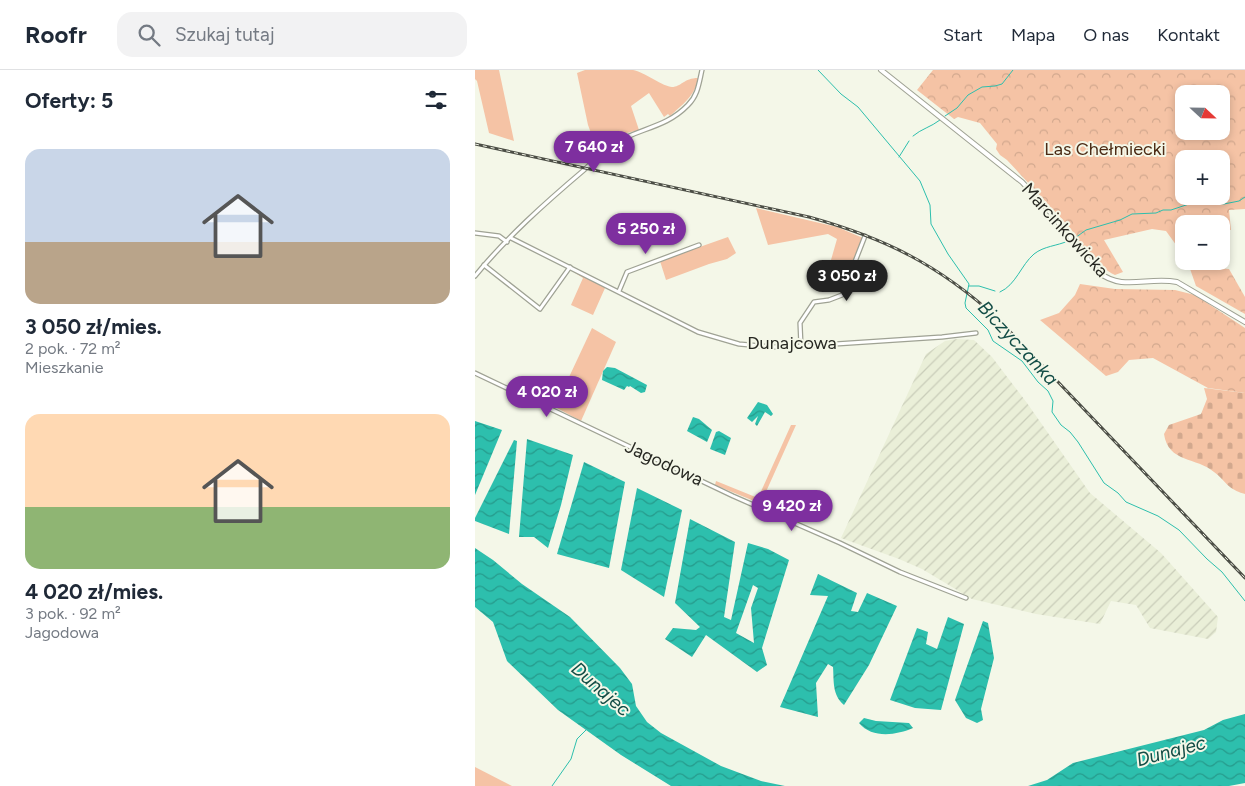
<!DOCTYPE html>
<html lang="pl">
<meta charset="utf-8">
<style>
:root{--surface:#fff;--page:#f2f2f3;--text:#1f2937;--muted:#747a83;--line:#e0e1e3;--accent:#7e2f9f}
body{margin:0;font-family:Figtree,sans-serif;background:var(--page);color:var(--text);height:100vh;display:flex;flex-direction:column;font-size:19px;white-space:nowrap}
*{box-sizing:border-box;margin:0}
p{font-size:16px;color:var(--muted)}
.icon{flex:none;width:28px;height:28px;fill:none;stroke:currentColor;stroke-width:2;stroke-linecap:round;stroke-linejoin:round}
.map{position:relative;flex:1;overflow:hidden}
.side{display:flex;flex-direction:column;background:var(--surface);width:475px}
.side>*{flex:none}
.needle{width:32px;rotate:112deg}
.tools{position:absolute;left:700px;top:15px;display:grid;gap:10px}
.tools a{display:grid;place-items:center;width:55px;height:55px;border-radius:10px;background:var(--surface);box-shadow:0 2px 8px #0003;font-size:25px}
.price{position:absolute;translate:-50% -42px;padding:0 11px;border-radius:18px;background:var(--accent);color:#fff;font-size:16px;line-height:32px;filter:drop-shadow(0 1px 2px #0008)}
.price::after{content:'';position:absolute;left:50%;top:30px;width:15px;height:11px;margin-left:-8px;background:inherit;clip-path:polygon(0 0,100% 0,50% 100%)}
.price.active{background:#222;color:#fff}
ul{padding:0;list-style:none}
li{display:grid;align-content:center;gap:10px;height:265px;padding:0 25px}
li span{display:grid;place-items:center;height:155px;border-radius:15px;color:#555}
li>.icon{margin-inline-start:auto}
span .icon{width:90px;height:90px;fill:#fffc;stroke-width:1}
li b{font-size:21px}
h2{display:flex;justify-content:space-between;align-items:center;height:60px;padding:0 25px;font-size:21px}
header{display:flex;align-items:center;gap:30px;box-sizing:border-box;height:70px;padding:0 25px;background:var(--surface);border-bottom:1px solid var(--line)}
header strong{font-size:24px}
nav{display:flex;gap:28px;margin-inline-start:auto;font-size:18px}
.search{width:350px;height:45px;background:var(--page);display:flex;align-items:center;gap:12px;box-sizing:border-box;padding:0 18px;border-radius:15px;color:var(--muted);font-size:19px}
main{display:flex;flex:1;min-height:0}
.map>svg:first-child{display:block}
</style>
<header>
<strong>Roofr</strong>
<div class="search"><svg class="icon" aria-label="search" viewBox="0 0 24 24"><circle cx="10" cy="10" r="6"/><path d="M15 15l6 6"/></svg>Szukaj tutaj</div>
<nav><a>Start</a><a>Mapa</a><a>O nas</a><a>Kontakt</a></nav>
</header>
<main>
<section class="side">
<h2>Oferty: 5<svg class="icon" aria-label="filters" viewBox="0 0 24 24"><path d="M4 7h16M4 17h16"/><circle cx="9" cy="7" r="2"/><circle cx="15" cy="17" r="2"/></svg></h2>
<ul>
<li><span style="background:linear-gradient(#c9d6e8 60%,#b9a48a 0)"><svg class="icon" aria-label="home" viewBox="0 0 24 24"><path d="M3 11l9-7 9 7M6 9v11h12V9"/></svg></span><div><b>3 050 zł/mies.</b><p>2 pok. · 72 m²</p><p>Mieszkanie</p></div></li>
<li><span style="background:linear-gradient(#ffd9b3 60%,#8fb573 0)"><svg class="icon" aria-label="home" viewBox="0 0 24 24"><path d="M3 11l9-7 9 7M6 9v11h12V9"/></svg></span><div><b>4 020 zł/mies.</b><p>3 pok. · 92 m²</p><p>Jagodowa</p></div></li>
</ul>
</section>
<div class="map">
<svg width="770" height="716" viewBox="0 0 770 716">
<defs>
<pattern id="industrial-furrows" width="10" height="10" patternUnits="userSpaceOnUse" patternTransform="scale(1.25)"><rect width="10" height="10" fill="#eaefd8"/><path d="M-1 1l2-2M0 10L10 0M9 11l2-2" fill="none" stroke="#c9cdb9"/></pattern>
<pattern id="forest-crowns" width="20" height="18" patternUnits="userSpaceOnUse" patternTransform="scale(1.25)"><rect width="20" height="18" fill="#f5c3a5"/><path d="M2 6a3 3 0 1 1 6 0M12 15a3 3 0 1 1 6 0" fill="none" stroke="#d2a88e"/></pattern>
<pattern id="cemetery-stones" width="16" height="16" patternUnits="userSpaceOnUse" patternTransform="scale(1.25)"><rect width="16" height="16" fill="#f5c3a5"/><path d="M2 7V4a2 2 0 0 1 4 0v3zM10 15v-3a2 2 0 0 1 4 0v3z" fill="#d2a88e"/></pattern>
<pattern id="water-waves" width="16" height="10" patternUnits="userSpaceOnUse" patternTransform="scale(1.25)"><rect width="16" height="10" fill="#2dbfad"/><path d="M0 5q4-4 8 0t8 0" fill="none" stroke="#269b8c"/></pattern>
</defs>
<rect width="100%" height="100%" fill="#f4f7e8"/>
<path fill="url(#industrial-furrows)" d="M482,269L499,270L517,287L552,333L615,423L686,483L743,547L741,562L733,569L675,558L661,535L636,531L625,554L561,544L497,529L447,499L424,489L366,468L451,284L470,271Z"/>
<g fill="#f5c3a5">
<path d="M0,0H24L39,71L14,63L2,11L0,9Z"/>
<path d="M110,0C125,0 143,0 158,0C169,2 189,17 197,17C206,17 209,8 223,8C221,25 207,35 195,46L193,44L189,47L174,23L156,36L164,60L119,71L113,55L102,3Z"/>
<path d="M281,138L362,157L388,168L371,209L352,204L362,169L353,164L293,175Z"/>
<path d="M253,167L261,183L252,189L234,194L191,210L185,191Z"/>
<path d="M94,199H97L128,215L130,218L118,245L96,235L108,208Z"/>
<path d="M117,258L141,272L106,351L80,337Z"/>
<path d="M316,355H321L290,424L284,433L240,415L241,411L283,428Z"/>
<path d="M0,697L37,716H0Z"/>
</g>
<g fill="url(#forest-crowns)" fill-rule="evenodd">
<path d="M458,0H770V139L754,140L756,160L751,159L746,163V154H709V179H704L691,161L677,159L629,170L648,202L640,205C621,196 607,175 595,158L532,90L525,85L521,79L522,74L505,53L483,47L479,49L442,20ZM709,24H746V61H709ZM709,89H746V126H709Z"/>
<path d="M714,196L754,199L770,227V244L721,216Z"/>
<path d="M605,214L640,219L700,220L720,225L770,258V323L733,318L678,288L654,290L643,302L631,306L565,250L584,243L600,225Z"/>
</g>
<path fill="url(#cemetery-stones)" d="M729,318L770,323V424C752,419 752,412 739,402C722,387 693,393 689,364L694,355L726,344L732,329Z"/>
<g fill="url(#water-waves)" fill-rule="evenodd">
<path d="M132,297L140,298L172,315L170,322L166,323L155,316L154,317L152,316L149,320L127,310L128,301Z"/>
<path d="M283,332L292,335L298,344L296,346L290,342L282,356L280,354L283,346L277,352L272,348Z"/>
<path d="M218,347L224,349L237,360L232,372L212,361Z"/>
<path d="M0,351L27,360L0,425Z"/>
<path d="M244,361L256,368L250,385L235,379L241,362Z"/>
<path d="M52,369L98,385L86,435L73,478L59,467H44Z"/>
<path d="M39,370L42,371L34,464L0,451V448Z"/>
<path d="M109,392L150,412L134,498L82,484Z"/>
<path d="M162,418L207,440L189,527L146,500Z"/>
<path d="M215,449L260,472L249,547L256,550L273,473L293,479L314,490L287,578L292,595L282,602L231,565L217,587L190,569L198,558L221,560L225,557L200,533ZM278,515L283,518L276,538L279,573L261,563Z"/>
<path d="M0,478L18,490L47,514L95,547L145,598L157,614L161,636L172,652L186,663L246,696L286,711L310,716H196L146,685L83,640L32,591L18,552L0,537Z"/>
<path d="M343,504L382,523L376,541L383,542L392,523L422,536L394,595L369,635C357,625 359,611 358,597L353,594L341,613L343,647L305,637L353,526L335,525Z"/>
<path d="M473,547L489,554L466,640L440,638L415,630L442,558L453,562L451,574L462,579Z"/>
<path d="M508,551L513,553L519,588L506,639L508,650L502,653L491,648L480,630Z"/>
<path d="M770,644V713L754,716H553L572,710L598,693L729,660L748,650Z"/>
<path d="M389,648L401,651L434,653L438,658C422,665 397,669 384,653Z"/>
</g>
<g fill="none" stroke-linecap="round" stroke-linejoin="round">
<g stroke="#2dbfad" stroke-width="1">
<path d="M343,0L366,24L383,37L445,111L455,135L456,154L473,184L494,214L490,233L491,238L513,260L518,271L547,291L563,312L573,321L578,331L577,342L586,355L595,362L603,372L629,413L643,423L651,432L683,446L704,460L732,489L747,502L770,531"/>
<path d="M470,46L482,38L493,25L507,17L520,16L527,14L538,0"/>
<path d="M438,66C446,59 456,57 465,50"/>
<path d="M424,87L434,71"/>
<path d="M600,168L611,160L645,150L657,144L681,143L688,140H696L717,133L735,132L749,134L764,131L770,127"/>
<path d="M494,216H504L520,221"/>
<path d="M525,222C541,215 546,195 559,184C569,176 582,176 593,171"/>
<path d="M77,716L96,689L102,669L111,660"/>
</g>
<g stroke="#9fa294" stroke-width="5.5">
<g id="minor">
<path d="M0,163L24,166L32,172"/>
<path d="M36,168L223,262L264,274L299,277L330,276L467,267L501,263"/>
<path d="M9,195L65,239L95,197"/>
<path d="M0,206C32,167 70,133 109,100C118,92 126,83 137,75C162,58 190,59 213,35C223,25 224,13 227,0"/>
<path d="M144,221L152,202L224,175"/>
<path d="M326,276L325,253L339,232L354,230L367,225L390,166"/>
<path d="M0,303L258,426L365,473L425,502L491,528"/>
</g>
</g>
<g stroke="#9fa294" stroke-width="6">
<path id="tertiary" d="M406,0L547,112L575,142L623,202C649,222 672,206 702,212L770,252"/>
</g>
<use href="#minor" stroke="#fff" stroke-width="3"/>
<use href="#tertiary" stroke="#fff" stroke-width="4"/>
<g stroke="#4c4e46" stroke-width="3">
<path id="rail" d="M0,74L334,147C410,168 464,195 522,248L770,508"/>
</g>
<use href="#rail" stroke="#f4f7e8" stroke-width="1" stroke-dasharray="4" stroke-linecap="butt"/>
</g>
<g text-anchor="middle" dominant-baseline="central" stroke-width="4" stroke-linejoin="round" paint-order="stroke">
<g font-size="18" fill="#4c2b15" stroke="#f4f7e8">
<text x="630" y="79">Las Chełmiecki</text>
</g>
<g font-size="18" fill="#272822" stroke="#f4f7e8">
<text transform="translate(590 160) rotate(48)">Marcinkowicka</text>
<text x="317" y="273">Dunajcowa</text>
<text transform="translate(189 393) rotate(25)">Jagodowa</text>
</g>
<g font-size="19" font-style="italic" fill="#134d46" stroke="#f4f7e8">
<text transform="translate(543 273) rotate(47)">Biczyczanka</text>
<text transform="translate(126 619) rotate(41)">Dunajec</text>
<text transform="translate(696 681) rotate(-15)">Dunajec</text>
</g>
</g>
</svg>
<div class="tools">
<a><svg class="needle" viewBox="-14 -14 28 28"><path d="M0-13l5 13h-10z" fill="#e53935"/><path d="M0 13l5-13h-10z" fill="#747a83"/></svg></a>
<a>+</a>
<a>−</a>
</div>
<b class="price" style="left:119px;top:103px">7 640 zł</b>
<b class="price" style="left:171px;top:185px">5 250 zł</b>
<b class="price active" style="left:372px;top:232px">3 050 zł</b>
<b class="price" style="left:72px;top:348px">4 020 zł</b>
<b class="price" style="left:317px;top:462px">9 420 zł</b>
</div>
</main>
